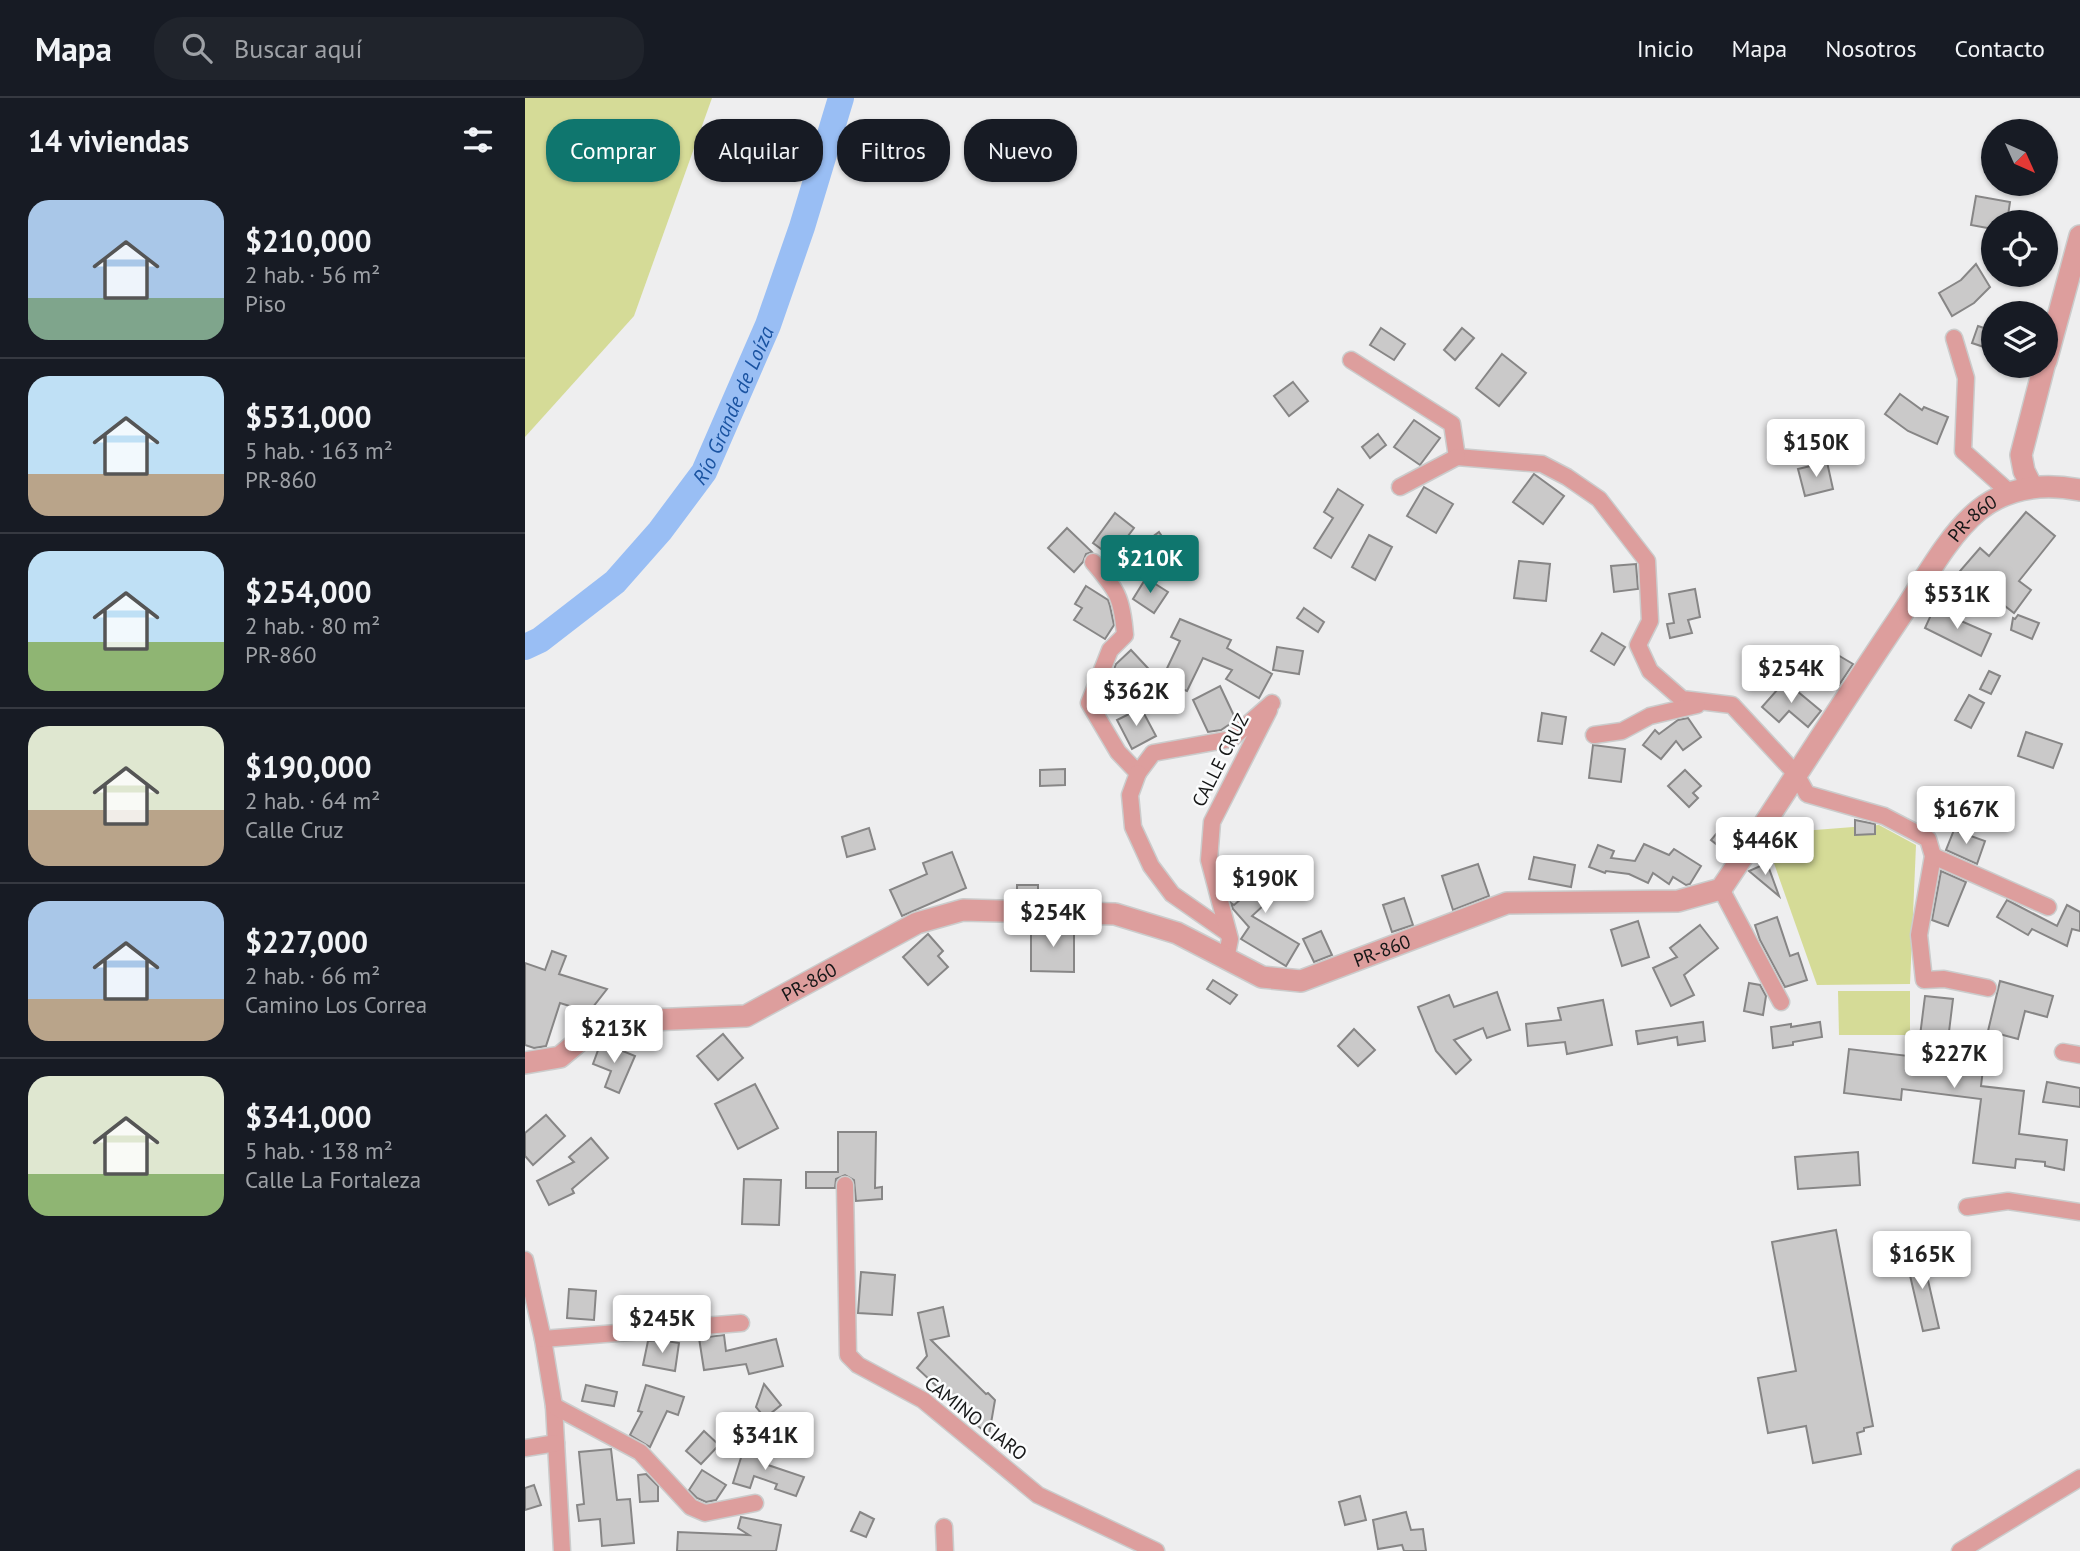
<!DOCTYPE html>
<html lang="es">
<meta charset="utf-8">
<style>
:root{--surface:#171b24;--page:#20242c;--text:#f1f3f6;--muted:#9ea1a6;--line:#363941;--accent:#0f766e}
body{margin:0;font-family:"PT Sans",sans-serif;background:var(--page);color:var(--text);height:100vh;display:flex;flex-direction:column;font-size:26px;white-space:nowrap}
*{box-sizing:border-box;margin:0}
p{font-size:23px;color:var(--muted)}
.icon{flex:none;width:38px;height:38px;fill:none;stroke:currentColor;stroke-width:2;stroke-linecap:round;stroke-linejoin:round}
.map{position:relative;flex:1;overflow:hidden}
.drawer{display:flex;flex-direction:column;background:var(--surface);width:525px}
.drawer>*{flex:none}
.hud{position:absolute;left:21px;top:21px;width:665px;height:63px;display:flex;gap:14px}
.needle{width:46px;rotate:135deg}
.fabs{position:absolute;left:1456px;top:21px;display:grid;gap:14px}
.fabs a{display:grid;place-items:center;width:77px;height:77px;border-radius:50%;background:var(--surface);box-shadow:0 2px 5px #0004;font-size:35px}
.price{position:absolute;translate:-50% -60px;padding:0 16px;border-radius:7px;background:#fff;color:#222;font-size:23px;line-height:46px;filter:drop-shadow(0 2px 4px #0008)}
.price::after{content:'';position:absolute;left:50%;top:42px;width:21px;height:16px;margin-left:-10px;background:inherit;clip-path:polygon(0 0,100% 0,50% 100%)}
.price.on{background:var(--accent);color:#fff}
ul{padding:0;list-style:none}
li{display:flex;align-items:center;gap:21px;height:175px;padding:0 28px}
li+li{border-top:2px solid var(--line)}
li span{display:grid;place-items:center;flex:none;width:196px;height:140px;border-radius:21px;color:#555}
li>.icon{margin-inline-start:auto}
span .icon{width:84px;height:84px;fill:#fffc;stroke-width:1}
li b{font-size:30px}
h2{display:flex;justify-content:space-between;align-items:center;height:84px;padding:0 28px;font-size:30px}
.pill{padding:0 24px;border-radius:28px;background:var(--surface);box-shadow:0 2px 5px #0004;font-size:24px;line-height:63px}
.pill.on{background:var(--accent);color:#fff}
header{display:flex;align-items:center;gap:42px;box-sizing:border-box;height:98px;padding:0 35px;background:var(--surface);border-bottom:2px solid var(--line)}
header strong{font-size:33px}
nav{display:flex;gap:38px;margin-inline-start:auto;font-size:24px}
.search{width:490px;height:63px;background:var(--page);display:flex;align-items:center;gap:18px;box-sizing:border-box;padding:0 24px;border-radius:28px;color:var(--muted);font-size:26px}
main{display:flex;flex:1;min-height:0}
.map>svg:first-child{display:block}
</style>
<header>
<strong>Mapa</strong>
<div class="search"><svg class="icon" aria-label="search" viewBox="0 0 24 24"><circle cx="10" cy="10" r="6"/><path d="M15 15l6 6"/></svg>Buscar aquí</div>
<nav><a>Inicio</a><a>Mapa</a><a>Nosotros</a><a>Contacto</a></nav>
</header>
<main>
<section class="drawer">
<h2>14 viviendas<svg class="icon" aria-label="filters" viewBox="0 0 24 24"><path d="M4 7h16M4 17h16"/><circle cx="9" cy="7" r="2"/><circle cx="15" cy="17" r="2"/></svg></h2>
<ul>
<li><span style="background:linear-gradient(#a9c7e8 70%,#7fa58c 0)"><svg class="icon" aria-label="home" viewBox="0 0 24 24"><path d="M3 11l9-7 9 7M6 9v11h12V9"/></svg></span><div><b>$210,000</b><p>2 hab. · 56 m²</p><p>Piso</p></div></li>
<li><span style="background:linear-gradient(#bfe0f5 70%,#b9a48a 0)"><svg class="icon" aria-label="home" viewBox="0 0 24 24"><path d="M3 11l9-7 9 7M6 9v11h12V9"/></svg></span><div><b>$531,000</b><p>5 hab. · 163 m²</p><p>PR-860</p></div></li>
<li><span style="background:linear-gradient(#bfe0f5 65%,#8fb573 0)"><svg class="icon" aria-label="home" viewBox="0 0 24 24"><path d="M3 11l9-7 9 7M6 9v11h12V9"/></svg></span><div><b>$254,000</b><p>2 hab. · 80 m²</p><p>PR-860</p></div></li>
<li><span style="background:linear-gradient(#dfe7d0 60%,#b9a48a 0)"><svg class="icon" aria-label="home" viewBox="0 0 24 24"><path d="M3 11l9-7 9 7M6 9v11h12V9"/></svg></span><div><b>$190,000</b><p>2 hab. · 64 m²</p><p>Calle Cruz</p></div></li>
<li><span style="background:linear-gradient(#a9c7e8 70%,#b9a48a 0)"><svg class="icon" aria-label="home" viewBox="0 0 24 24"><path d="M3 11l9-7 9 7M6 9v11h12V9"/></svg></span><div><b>$227,000</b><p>2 hab. · 66 m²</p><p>Camino Los Correa</p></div></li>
<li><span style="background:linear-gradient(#dfe7d0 70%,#8fb573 0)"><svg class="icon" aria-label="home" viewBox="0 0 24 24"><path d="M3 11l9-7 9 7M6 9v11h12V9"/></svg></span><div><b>$341,000</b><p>5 hab. · 138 m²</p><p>Calle La Fortaleza</p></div></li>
</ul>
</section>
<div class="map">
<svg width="1555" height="1453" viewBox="0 0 1555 1453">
<rect width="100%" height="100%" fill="#eeeeef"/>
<g fill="#d5db97">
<path d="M0,0H187L109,218L0,339Z"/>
<path d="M1354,727L1391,747L1385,886L1292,887L1245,754L1277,733Z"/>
<path d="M1313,893H1385V937H1314Z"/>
</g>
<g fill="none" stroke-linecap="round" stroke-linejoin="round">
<path stroke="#99bef4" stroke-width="26" id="s1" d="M0,549L15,542L90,484L135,433L179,374L243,227L277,129L316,0"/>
</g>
<g fill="#cac9c9" stroke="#878686" stroke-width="2">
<path d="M1451,98L1485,104L1482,124H1468V131L1446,127Z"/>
<path d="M1451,166L1465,189L1449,205L1427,218L1414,195L1436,182Z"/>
<path d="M1453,228L1468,233V252L1447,245Z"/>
<path d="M856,230L880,246L869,262L845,247Z"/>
<path d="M937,230L949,240L930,262L919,252Z"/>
<path d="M977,256L1001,275L974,308L951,290Z"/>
<path d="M768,284L783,303L764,318L749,298Z"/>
<path d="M1375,296L1397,312L1399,309L1423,319L1412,346L1383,333L1360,316Z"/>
<path d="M889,322L915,340L895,367L869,349Z"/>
<path d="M853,336L861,347L845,360L837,349Z"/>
<path d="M1302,364L1308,391L1280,398L1273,371Z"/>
<path d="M1009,376L1039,398L1018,426L988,404Z"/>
<path d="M899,389L928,406L911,435L882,418Z"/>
<path d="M813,391L838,407L806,460L789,450L808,420L799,414Z"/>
<path d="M1501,414L1530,438L1494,483L1506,492L1489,515L1435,473L1455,450L1464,458Z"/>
<path d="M590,415L609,430L587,459L568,445Z"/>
<path d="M542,430L567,454L561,456L558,464L549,474L523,450Z"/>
<path d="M634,434L647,453L620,473L607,454Z"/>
<path d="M844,437L867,449L850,482L827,469Z"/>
<path d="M994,463L1025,466L1021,503L989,500Z"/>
<path d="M1111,466L1113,491L1089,494L1086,468Z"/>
<path d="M621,480L643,494L629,515L608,501Z"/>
<path d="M561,488L583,502L585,508L589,527L580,541L549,522L557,510L550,506Z"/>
<path d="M1170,491L1175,519L1163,522L1167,535L1145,540L1142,526L1149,525L1144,496Z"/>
<path d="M1411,506L1431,516L1429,520L1466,536L1456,558L1400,530Z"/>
<path d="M779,510L799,524L793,534L772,520Z"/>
<path d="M1493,517L1514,525L1507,541L1486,532L1488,520L1490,521Z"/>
<path d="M655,521L706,542L702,550L747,576L734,600L701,581L707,572L678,560L662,593L636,583L655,543L646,539Z"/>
<path d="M1077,535L1100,549L1089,567L1066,553Z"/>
<path d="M752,549L778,553L774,576L748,572Z"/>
<path d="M606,552L634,582L613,602L588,574L591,566Z"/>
<path d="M1306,553L1328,566L1314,587L1293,573Z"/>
<path d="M1464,573L1475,578L1466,596L1455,591Z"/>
<path d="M1260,583L1296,613L1283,629L1264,613L1254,624L1237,609Z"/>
<path d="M695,588L711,622L696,632L683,634L668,602Z"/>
<path d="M1444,597L1459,605L1446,630L1430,622Z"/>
<path d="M616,610L631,638L607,651L592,622Z"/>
<path d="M1017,615L1041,619L1037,646L1013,643Z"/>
<path d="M1163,620L1176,639L1158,652L1151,643L1136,661L1118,647L1130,632L1134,636L1153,622Z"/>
<path d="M1501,634L1537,646L1528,670L1493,658Z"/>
<path d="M1068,647L1100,651L1096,684L1064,680Z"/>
<path d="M540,671V687L515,688V672Z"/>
<path d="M1160,672L1176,688L1168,695L1173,700L1164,709L1143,688Z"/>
<path d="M1203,722L1216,733L1200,753L1186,742Z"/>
<path d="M1330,722L1350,726V736L1330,737Z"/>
<path d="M344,730L350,751L322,759L317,739Z"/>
<path d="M1429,732L1460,743L1452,766L1421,752Z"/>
<path d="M1119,746L1144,757L1149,751L1176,768L1165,786L1161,787L1148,779L1144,786L1128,775L1123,785L1104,776L1081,773L1080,775L1064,769L1073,747L1089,753L1086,760L1110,763Z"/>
<path d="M427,754L441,790L377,818L365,792L402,776L398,765Z"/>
<path d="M1009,759L1050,767L1046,789L1004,781Z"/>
<path d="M745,760L763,777L738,804L740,806L727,818L774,846L761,868L716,841L724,829L708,811L706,805L709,807L730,789L724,783Z"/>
<path d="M1242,765L1254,798L1224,773Z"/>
<path d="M953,766L964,798L928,812L917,778Z"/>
<path d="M1416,773L1441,784L1423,828L1407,822Z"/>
<path d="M492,787H513V801L492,800Z"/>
<path d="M879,800L888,827L867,834L858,807Z"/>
<path d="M1482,802L1532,828L1542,807L1555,814V833L1547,831L1542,848L1507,831L1503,837L1472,819Z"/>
<path d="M1252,819L1265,858L1273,855L1282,882L1260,889L1235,842L1230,827Z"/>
<path d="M1113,823L1124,859L1097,868L1086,832Z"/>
<path d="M1175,827L1193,850L1159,877L1169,897L1146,908L1128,870L1152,859L1145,850Z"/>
<path d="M506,828H549V874L506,873Z"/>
<path d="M796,833L807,857L789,864L778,841Z"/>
<path d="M403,836L418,853L413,858L423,869L403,887L378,859Z"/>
<path d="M27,853L41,858L34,876L82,891L64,914L35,905L21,948L9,950L0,947V865L20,872Z"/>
<path d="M688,882L712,897L705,906L682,891Z"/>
<path d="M1475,883L1528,898L1522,919L1500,913L1493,941L1463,933Z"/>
<path d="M1224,885L1235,887L1241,898L1238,917L1219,913Z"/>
<path d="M972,894L985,932L962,940L958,930L929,942L946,962L931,976L911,953L893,909L924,897L929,909Z"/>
<path d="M1400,898L1428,901L1422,950L1460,954L1456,988L1499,993L1494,1036L1542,1042L1539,1072L1520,1068V1064L1491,1061L1490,1070L1448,1065L1456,1001L1377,991L1376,1002L1319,995L1324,951L1383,958L1385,945L1394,946Z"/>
<path d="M1078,902L1087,947L1042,956L1040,944L1003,948L1001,926L1036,922L1033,910Z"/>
<path d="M1178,924L1180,943L1153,947L1152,939L1113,946L1111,933Z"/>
<path d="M1295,924L1297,939L1268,944V947L1248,950L1246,929L1266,926V929Z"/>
<path d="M829,931L850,952L833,968L813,948Z"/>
<path d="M198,936L218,960L193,982L172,958Z"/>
<path d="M76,944L110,958L94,995L80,989L86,973L68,966Z"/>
<path d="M1522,984L1555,990V1009L1518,1004Z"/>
<path d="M230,986L253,1030L213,1051L190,1006Z"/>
<path d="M21,1017L40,1038L8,1067L0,1058V1035Z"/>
<path d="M313,1034H351L350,1090L357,1089V1101L331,1103L329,1082L320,1077L311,1081L310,1090H281V1074H313Z"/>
<path d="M66,1040L83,1060L47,1091L49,1095L24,1107L12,1083L49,1064L44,1059Z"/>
<path d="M1333,1054L1335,1087L1273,1091L1270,1059Z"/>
<path d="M219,1081L256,1082L254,1127L217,1126Z"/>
<path d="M1311,1132L1348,1328L1339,1330V1333L1332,1335L1336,1356L1288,1365L1281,1328L1243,1335L1233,1280L1271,1273L1247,1144Z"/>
<path d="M1396,1152L1414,1230L1398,1233L1380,1156Z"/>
<path d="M336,1174L370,1177L367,1217L333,1215Z"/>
<path d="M44,1191L71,1193L69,1222L42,1220Z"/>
<path d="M418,1209L424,1238L406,1242L461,1296L463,1295L470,1302L464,1337L437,1315L439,1314L392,1270L402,1258L393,1215Z"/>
<path d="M199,1237L201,1253L251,1241L258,1268L224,1276L221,1266L179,1272L174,1240Z"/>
<path d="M135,1242L154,1245L150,1273L118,1267L123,1243Z"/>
<path d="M239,1286L256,1307L240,1320L231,1309Z"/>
<path d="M61,1287L92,1294L89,1308L57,1303Z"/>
<path d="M121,1287L159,1299L153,1317L142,1313L125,1349L105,1337L117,1314L113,1313Z"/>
<path d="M179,1333L194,1347L176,1366L161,1353Z"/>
<path d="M220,1347L247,1354L243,1367L279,1379L271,1398L250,1391L252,1386L229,1378L225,1390L208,1385Z"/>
<path d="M86,1351L92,1402L105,1401L109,1445L77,1448L75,1421L54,1423L52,1407L59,1406L54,1354Z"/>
<path d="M177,1372L201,1387L191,1402L181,1404L172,1400L164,1392Z"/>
<path d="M121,1376L133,1388V1403L115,1404L113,1377Z"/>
<path d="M9,1387L16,1407L0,1412V1390Z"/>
<path d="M835,1398L841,1422L820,1427L814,1404Z"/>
<path d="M335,1414L349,1421L341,1439L326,1433Z"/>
<path d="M881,1414L886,1432L898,1431L901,1453H879L877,1447L853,1451L848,1422Z"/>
<path d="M216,1419L256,1427L251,1453H152L153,1434L224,1437L213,1430Z"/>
</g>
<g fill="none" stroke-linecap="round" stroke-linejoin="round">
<g stroke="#cbcccc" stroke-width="19">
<g id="minor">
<path d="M1429,240L1441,280L1438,353L1484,394"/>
<path d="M826,262L927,326L932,359"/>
<path d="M932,359L1017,366L1042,379L1074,401L1122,463L1125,523L1113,547L1125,573L1157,601L1207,607L1271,676L1282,696L1359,718L1403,741L1408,758L1394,837L1399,882L1419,881L1463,890"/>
<path d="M875,389L932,359"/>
<path d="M568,464C592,492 597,499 600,537L585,552L564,605L593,654L613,675L628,655L706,641L747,605"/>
<path d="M1069,637L1097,633L1125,618L1172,607"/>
<path d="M613,675L605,697L608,729L626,768L647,796L703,835"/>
<path d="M1408,758L1523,809"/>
<path d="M1196,791L1256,904"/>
<path d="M701,861L705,841L684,762L687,724L744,612"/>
<path d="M1538,954L1555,957"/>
<path d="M320,1087L323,1257L333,1267L398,1302L513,1397L631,1453"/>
<path d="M1442,1109L1483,1103L1555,1114"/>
<path d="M0,1162L18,1241L29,1308L37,1453"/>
<path d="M18,1241L216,1225"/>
<path d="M29,1308L115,1354L166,1409L180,1415L230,1405"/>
<path d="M0,1350L31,1345"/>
<path d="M419,1429L420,1453"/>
<path d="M1435,1453L1555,1380"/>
</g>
</g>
<g stroke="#cbcccc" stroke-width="24">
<g id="tertiary">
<path d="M1521,263L1555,138"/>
<path d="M1507,389L1499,373L1496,357L1519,268"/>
<path id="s2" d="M0,965L35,959L77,924L221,918L392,825L438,812L590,816L652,835L737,879L776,883L982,805L1153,803L1196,791C1257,701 1314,609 1375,519C1398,485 1422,438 1454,412C1483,389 1519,385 1555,392"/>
</g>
</g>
<use href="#minor" stroke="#dd9e9d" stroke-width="16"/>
<use href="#tertiary" stroke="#dd9e9d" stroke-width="21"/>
</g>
<g text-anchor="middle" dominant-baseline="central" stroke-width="5" stroke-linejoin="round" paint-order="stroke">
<g font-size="19" fill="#161717" stroke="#fbfcfd">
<text stroke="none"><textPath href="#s2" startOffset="1713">PR-860</textPath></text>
<text transform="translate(695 662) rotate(-63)">CALLE CRUZ</text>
<text stroke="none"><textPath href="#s2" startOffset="915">PR-860</textPath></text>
<text stroke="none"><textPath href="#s2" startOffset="306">PR-860</textPath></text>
<text transform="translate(451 1320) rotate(38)">CAMINO CIARO</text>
</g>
<g font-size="21" font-style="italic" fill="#1b54a2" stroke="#fbfcfd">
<text stroke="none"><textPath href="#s1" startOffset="326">Río Grande de Loíza</textPath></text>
</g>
</g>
</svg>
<div class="fabs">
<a><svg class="needle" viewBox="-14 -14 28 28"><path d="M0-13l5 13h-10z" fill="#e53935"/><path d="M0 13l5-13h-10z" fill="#9ea1a6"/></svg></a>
<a><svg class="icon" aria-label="locate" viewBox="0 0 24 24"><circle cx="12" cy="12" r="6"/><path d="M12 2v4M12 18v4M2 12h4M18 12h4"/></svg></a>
<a><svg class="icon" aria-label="layers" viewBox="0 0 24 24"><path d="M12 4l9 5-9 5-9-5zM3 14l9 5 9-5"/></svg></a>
</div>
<b class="price" style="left:1291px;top:381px">$150K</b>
<b class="price on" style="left:625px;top:497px">$210K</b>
<b class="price" style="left:1432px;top:533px">$531K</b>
<b class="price" style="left:1266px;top:607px">$254K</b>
<b class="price" style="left:611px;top:630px">$362K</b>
<b class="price" style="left:1441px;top:748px">$167K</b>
<b class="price" style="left:1240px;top:779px">$446K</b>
<b class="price" style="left:740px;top:817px">$190K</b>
<b class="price" style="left:528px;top:851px">$254K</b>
<b class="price" style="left:89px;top:967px">$213K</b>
<b class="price" style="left:1429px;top:992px">$227K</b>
<b class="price" style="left:1397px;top:1193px">$165K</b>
<b class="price" style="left:137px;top:1257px">$245K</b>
<b class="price" style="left:240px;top:1374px">$341K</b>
<div class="hud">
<a class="pill on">Comprar</a>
<a class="pill">Alquilar</a>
<a class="pill">Filtros</a>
<a class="pill">Nuevo</a>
</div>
</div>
</main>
